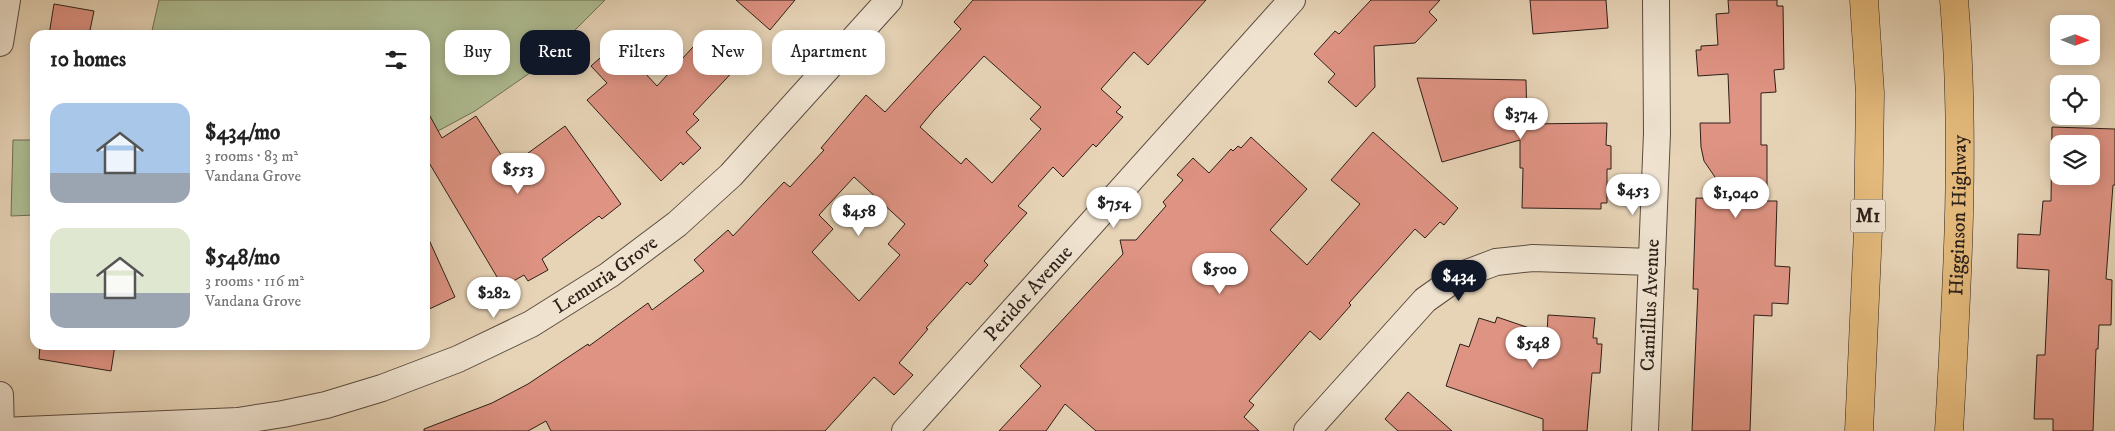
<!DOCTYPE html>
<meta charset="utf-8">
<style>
:root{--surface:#fff;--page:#f6f6f6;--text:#222;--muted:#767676;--accent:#111827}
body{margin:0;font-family:"IM FELL DW Pica",serif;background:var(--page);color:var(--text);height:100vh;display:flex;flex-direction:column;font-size:19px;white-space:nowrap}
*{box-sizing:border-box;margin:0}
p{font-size:16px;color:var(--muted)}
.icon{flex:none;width:28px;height:28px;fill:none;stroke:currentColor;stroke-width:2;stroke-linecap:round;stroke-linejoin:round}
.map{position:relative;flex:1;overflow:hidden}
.details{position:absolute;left:30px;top:30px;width:400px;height:320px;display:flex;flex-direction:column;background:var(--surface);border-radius:15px;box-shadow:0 2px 12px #0003}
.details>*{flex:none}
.hud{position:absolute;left:445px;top:30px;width:475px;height:45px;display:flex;gap:10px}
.needle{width:32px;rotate:91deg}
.controls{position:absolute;left:2050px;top:15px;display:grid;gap:10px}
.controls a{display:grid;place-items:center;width:50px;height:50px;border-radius:10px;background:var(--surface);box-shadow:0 2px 12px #0003;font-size:25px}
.price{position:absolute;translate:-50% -42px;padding:0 11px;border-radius:18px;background:#fff;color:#222;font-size:16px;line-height:32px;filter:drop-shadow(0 1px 2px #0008)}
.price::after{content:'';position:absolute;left:50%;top:30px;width:15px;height:11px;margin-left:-8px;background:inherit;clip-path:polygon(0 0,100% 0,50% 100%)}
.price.active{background:var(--accent);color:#fff}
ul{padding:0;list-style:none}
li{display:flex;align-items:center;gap:15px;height:125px;padding:0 20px}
li span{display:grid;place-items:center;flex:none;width:140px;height:100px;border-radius:15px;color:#555}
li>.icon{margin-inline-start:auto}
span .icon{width:60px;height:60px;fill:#fffc;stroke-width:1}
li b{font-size:21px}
h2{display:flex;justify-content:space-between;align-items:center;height:60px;padding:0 20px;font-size:21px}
.pill{padding:0 18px;border-radius:15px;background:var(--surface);box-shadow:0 2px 12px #0003;font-size:18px;line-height:45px}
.pill.active{background:var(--accent);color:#fff}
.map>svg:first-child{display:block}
</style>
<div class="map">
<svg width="2115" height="431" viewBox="0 0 2115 431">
<rect width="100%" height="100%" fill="#e7d4b7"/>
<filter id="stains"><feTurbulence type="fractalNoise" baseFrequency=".004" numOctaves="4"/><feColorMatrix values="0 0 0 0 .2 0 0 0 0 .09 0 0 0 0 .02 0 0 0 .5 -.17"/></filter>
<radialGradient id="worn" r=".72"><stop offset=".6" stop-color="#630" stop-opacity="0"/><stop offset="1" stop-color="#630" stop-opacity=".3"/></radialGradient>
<g fill="#afbe93" stroke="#6e6e56">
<path d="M159,0H605L537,68L475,111L425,138V35H151Z"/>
<path d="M13,140H35V215L11,216Z"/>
</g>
<g fill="#df9383" stroke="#2c1f18" fill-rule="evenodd">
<path d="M736,0H795L770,30Z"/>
<path d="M973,0H1206L1148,65L1134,52L1101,89L1121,107L1116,112L1123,117L1096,147L1093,144L1063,177L1053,167L1018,206L1027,213L984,261L988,265L970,285L967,282L926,328L928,329L899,363L913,375L894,395L874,377L825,431H551L546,421L528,431H424V429L492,403L528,384L588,344L589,346L648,303L652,310L704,271L694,260L728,230L733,236L784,182L790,187L824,150L821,148L866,95L885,112L961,29L954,22ZM984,56L1041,107L1030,119L1041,129L992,183L966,158L961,164L920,127L934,110ZM854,177L905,224L888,244L900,255L859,301L812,252L833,229L819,215Z"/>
<path d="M1371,0H1440L1429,12L1437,20L1415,43L1374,46L1375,87L1356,107L1328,82L1335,74L1314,54L1335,31L1339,34Z"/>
<path d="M1530,0H1606L1608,28L1533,34Z"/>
<path d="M1728,0H1777V6H1783L1784,69L1774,70L1776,92L1761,93V145H1767V201H1777L1775,266L1790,267L1788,304L1772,303V316L1754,315L1750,431H1692L1698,289H1693L1696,198L1730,199L1704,161L1701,147L1700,123H1730L1728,74L1698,76L1696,50H1701V46L1718,45L1716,14L1729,13Z"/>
<path d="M54,4L94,11L89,35H49Z"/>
<path d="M705,34L739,65L693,114L699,120L686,132L701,148L683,165L681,162L661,181L587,100L607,83L591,66L617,43L657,86Z"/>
<path d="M1417,78L1526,80L1527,124L1607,123L1606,145L1611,146V169H1607V203H1601V209L1522,208L1523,168H1520V140L1442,162Z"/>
<path d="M425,107L442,138L476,116L509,167L565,126L621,204L602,219L599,216L542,259L548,270L528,281L524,275L503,287L425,156Z"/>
<path d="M2052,127L2115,129V185H2113L2106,279L2112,280L2111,325H2099L2098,349H2096L2093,431H2053V419H2034L2037,355H2045L2049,270L2017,268L2018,234L2040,235L2043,201H2051ZM2059,144H2091V176H2059Z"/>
<path d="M1373,132L1458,208L1444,225L1440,222L1425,238L1415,229L1349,303L1351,305L1320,340L1310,331L1249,401L1254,405L1244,417L1259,431H1096L1065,404L1046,431H999L1041,386L1020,366L1123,254L1120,240H1136L1166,206L1163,202L1183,180L1177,175L1193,158L1209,173L1231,149L1233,151L1238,146L1241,148L1251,137L1307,189L1270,230L1307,265L1360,204L1331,180Z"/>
<path d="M425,231L455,297L425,311Z"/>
<path d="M1548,315L1595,318L1593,338H1597V344H1602L1600,373H1592L1587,431H1543V419L1446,386L1460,344L1469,347L1479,318L1495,323L1497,317L1547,334Z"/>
<path d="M40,345H115L111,371L39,359Z"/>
<path d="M1408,392L1452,431H1398L1385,419Z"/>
</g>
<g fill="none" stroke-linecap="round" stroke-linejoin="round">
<g stroke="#5b4c40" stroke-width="28">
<g id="street">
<path d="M0,43L7,0"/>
<path d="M0,395L1,431"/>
<path id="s1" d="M0,431L238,421L283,414L326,405L382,388L458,359L531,324L609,275L677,224L731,175L889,0"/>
<path id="s2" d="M905,431L1292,0"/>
<path d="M1307,431L1425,300L1459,276L1496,262L1533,258L1652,262"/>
<path id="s3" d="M1645,431L1657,133L1656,0"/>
</g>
</g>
<g stroke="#2c1f18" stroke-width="29">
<g id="highway">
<path d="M1859,431L1868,231L1870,93L1864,0"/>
<path id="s4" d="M1949,431C1957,288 1966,143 1954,0"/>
</g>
</g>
<use href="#street" stroke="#efe3d0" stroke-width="26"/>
<use href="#highway" stroke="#e4ba7c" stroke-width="28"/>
</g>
<g text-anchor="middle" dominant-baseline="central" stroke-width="4" stroke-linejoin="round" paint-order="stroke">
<rect fill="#efe3d0" stroke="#665a4f" stroke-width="1" x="1850.5" y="199.5" width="35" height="33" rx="4"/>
<g font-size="19" font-weight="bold" fill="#2c1f18">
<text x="1868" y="216">M1</text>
</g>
<g font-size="20" fill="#2c1f18" stroke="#efe3d0">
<text stroke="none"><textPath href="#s4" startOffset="216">Higginson Highway</textPath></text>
<text stroke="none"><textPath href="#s1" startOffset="638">Lemuria Grove</textPath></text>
<text stroke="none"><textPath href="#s2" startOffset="185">Peridot Avenue</textPath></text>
<text stroke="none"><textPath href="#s3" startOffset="126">Camillus Avenue</textPath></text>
</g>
</g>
<rect width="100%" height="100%" filter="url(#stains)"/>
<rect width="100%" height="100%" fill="url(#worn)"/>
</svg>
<div class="controls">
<a><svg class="needle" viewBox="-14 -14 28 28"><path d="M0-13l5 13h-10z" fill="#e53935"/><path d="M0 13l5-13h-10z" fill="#767676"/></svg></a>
<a><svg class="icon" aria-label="locate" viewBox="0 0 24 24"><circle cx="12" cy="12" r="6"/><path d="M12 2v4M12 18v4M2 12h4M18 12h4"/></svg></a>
<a><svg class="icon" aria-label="layers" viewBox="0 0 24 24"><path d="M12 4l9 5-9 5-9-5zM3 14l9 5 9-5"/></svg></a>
</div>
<b class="price" style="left:1521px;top:140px">$374</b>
<b class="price" style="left:518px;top:195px">$553</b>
<b class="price" style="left:1633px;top:216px">$453</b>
<b class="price" style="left:1736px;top:219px">$1,040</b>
<b class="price" style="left:1114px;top:229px">$754</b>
<b class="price" style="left:859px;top:237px">$458</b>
<b class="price" style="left:1220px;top:295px">$500</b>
<b class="price active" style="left:1459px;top:302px">$434</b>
<b class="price" style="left:494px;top:319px">$282</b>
<b class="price" style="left:1533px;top:369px">$548</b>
<div class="hud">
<a class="pill">Buy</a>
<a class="pill active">Rent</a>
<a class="pill">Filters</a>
<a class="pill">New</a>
<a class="pill">Apartment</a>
</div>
<section class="details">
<h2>10 homes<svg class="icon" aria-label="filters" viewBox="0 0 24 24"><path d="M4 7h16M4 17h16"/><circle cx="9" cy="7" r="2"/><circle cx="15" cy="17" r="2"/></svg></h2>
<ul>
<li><span style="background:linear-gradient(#a9c7e8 70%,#9aa5b1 0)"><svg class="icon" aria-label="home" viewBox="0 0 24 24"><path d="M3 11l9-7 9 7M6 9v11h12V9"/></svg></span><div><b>$434/mo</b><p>3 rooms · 83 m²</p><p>Vandana Grove</p></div></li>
<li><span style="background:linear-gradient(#dfe7d0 65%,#9aa5b1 0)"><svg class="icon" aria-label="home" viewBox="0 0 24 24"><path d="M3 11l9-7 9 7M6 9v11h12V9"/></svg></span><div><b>$548/mo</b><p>3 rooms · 116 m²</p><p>Vandana Grove</p></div></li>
</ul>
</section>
</div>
